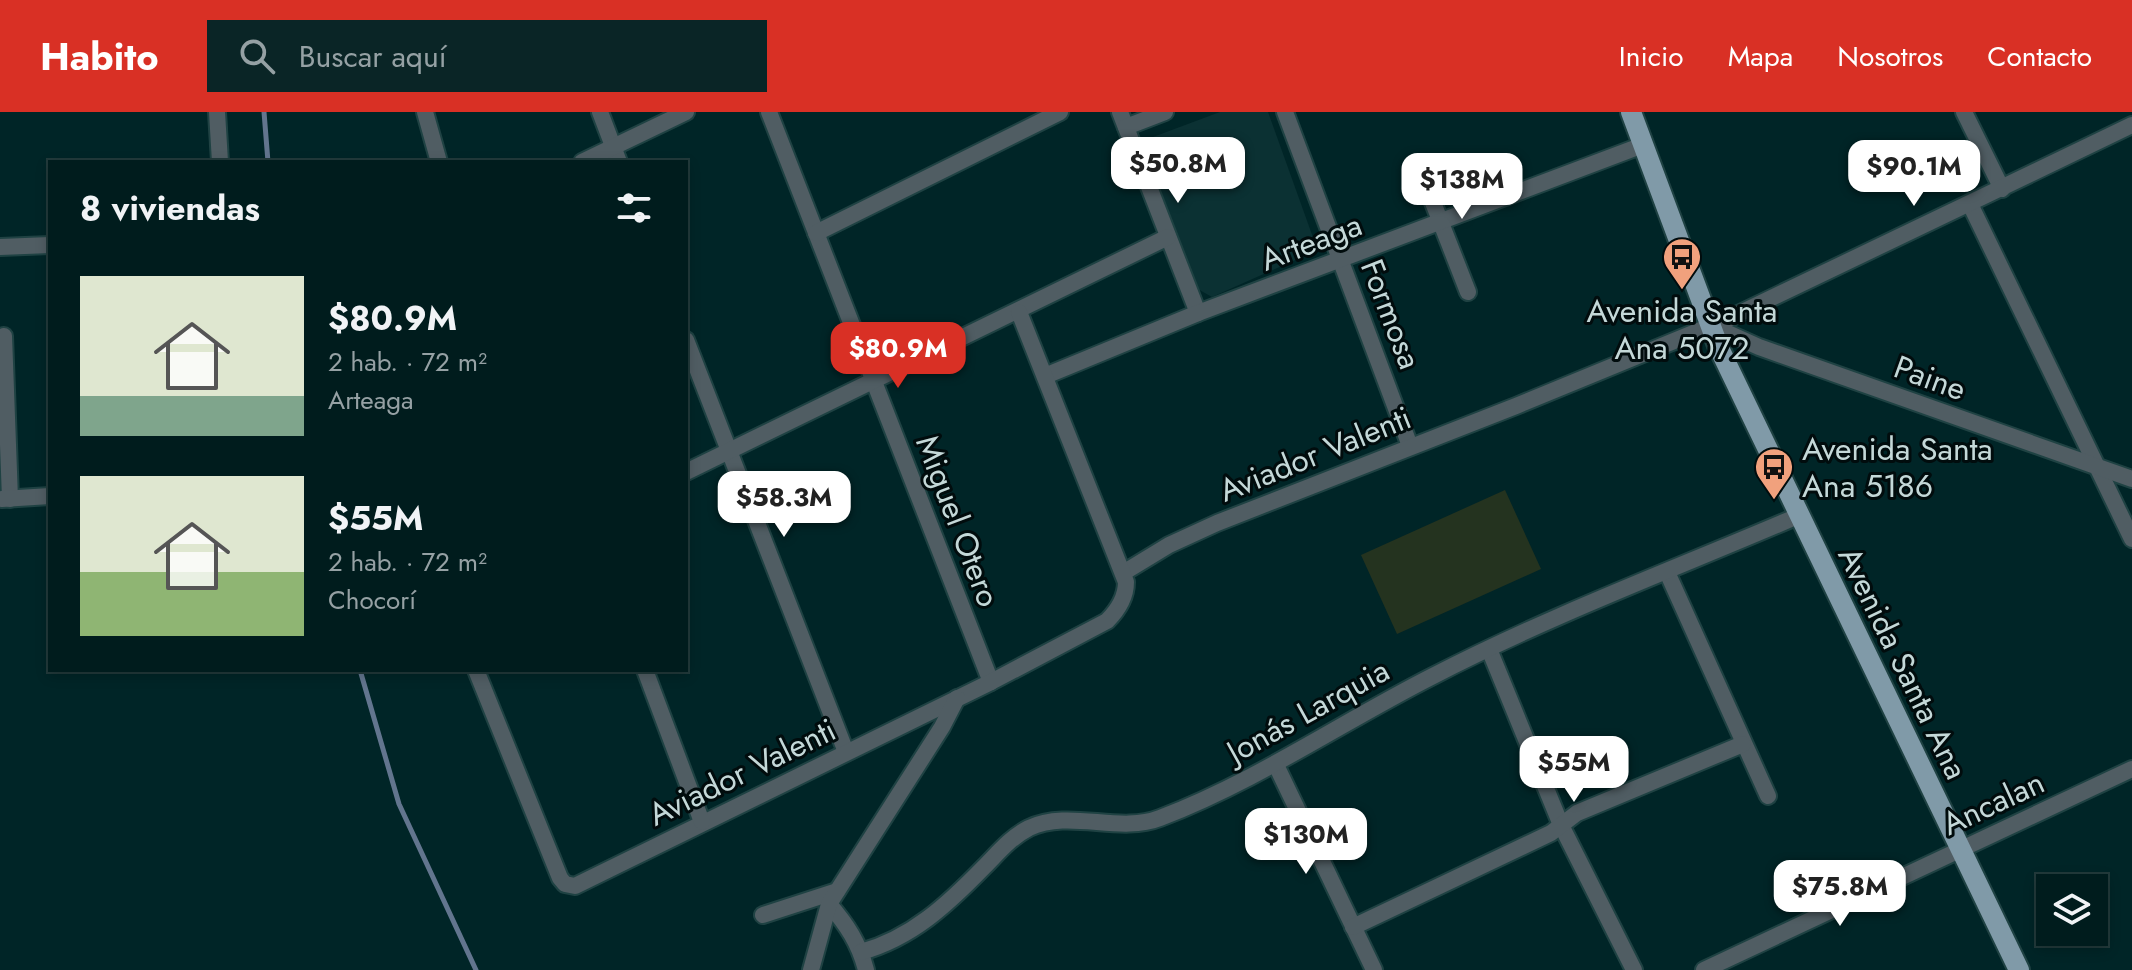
<!DOCTYPE html>
<html lang="es">
<meta charset="utf-8">
<style>
:root{--surface:#001c1d;--page:#0a2526;--text:#f1f3f6;--muted:#95a1a4;--line:#223a3b;--accent:#d93025}
body{margin:0;font-family:Jost,sans-serif;background:var(--page);color:var(--text);height:100vh;display:flex;flex-direction:column;font-size:30px;white-space:nowrap}
*{box-sizing:border-box;margin:0}
p{font-size:26px;color:var(--muted)}
.icon{flex:none;width:44px;height:44px;fill:none;stroke:currentColor;stroke-width:2;stroke-linecap:round;stroke-linejoin:round}
.map{position:relative;flex:1;overflow:hidden}
.drawer{position:absolute;left:48px;top:48px;width:640px;height:512px;display:flex;flex-direction:column;background:var(--surface);border-radius:0px;box-shadow:0 4px 12px #0003,0 0 0 2px var(--line)}
.drawer>*{flex:none}
.fabs{position:absolute;left:2036px;top:762px;display:grid;gap:16px}
.fabs a{display:grid;place-items:center;width:72px;height:72px;border-radius:0px;background:var(--surface);box-shadow:0 4px 12px #0003,0 0 0 2px var(--line);font-size:40px}
.price{position:absolute;translate:-50% -68px;padding:0 18px;border-radius:16px;background:#fff;color:#222;font-size:26px;line-height:52px;filter:drop-shadow(0 2px 4px #0008)}
.price::after{content:'';position:absolute;left:50%;top:48px;width:24px;height:18px;margin-left:-12px;background:inherit;clip-path:polygon(0 0,100% 0,50% 100%)}
.price.on{background:var(--accent);color:#fff}
ul{padding:0;list-style:none}
li{display:flex;align-items:center;gap:24px;height:200px;padding:0 32px}
li span{display:grid;place-items:center;flex:none;width:224px;height:160px;border-radius:0px;color:#555}
li>.icon{margin-inline-start:auto}
span .icon{width:96px;height:96px;fill:#fffc;stroke-width:1}
li b{font-size:34px}
h2{display:flex;justify-content:space-between;align-items:center;height:96px;padding:0 32px;font-size:34px}
header{display:flex;align-items:center;gap:48px;box-sizing:border-box;height:112px;padding:0 40px;background:var(--accent);color:#fff}
header strong{font-size:38px}
nav{display:flex;gap:44px;margin-inline-start:auto;font-size:28px}
.search{width:560px;height:72px;background:var(--page);display:flex;align-items:center;gap:20px;box-sizing:border-box;padding:0 28px;border-radius:0px;color:var(--muted);font-size:30px}
.map>svg:first-child{display:block}
</style>
<header>
<strong>Habito</strong>
<div class="search"><svg class="icon" aria-label="search" viewBox="0 0 24 24"><circle cx="10" cy="10" r="6"/><path d="M15 15l6 6"/></svg>Buscar aquí</div>
<nav><a>Inicio</a><a>Mapa</a><a>Nosotros</a><a>Contacto</a></nav>
</header>
<div class="map">
<svg width="2132" height="858" viewBox="0 0 2132 858">
<rect width="100%" height="100%" fill="#002527"/>
<path fill="#0b3133" d="M1220,0H1268L1315,131L1311,141L1212,185L1196,176L1141,32L1145,28Z"/>
<path fill="#24331f" d="M1505,378L1541,457L1397,522L1361,443Z"/>
<g fill="none" stroke-linecap="round" stroke-linejoin="round">
<g stroke="#62758e" stroke-width="5">
<path d="M264,0L268,50"/>
<path d="M360,558L399,692L476,858"/>
</g>
<g stroke="#1f4243" stroke-width="20">
<g id="minor">
<path d="M217,0L220,50"/>
<path d="M425,0L439,50"/>
<path d="M600,0L619,50"/>
<path d="M769,0L991,570"/>
<path d="M1120,0L1198,201"/>
<path d="M1285,0L1410,334"/>
<path d="M1964,0L2002,77"/>
<path d="M1126,15L1165,0"/>
<path d="M582,50L686,0"/>
<path d="M1418,52L1468,180"/>
<path d="M1970,92L2132,427"/>
<path d="M816,121L1060,0"/>
<path d="M0,135L50,133"/>
<path d="M1710,213L1759,235L2132,367"/>
<path d="M4,224L10,387"/>
<path d="M686,228L846,640"/>
<path d="M1045,264L1198,201L1643,33"/>
<path d="M686,360L1168,125"/>
<path d="M2,387L50,384"/>
<path d="M1667,460L1768,684"/>
<path d="M1123,461L1169,433L1217,411L1516,294L1730,206L2132,13"/>
<path d="M1489,537L1561,713L1634,858"/>
<path d="M476,558L560,766L565,772L575,774L991,570L1107,509C1118,498 1126,486 1126,470L1019,200"/>
<path d="M645,558L702,710"/>
<path d="M1276,653L1374,858"/>
<path d="M829,792C847,813 859,831 866,858"/>
<path d="M763,803L837,779"/>
<path d="M1353,815L1551,721L1577,701L1743,632"/>
<path d="M861,840C912,826 948,792 984,755C998,741 1011,725 1029,716C1070,697 1119,722 1160,706C1257,669 1342,610 1433,564C1551,503 1677,456 1798,404"/>
<path d="M811,858L829,792L942,615L957,586"/>
<path d="M1704,858L2132,657"/>
</g>
</g>
<g stroke="#1f4243" stroke-width="24">
<path id="primary" d="M1631,0L1719,236L2019,858"/>
</g>
<use href="#minor" stroke="#505d63" stroke-width="16"/>
<use href="#primary" stroke="#809aa8" stroke-width="20"/>
</g>
<defs>
<g id="bus-pin" transform="scale(2)"><path d="M0 17L-7.5 6A9.5 9.5 0 1 1 7.5 6Z" fill="#f1a17d" stroke="#010c0d"/><path d="M-5-6H5V4H4V6H2V4H-2V6H-4V4H-5ZM-3.5-4V0h7V-4ZM-3.5 1.2v1.5H-2V1.2ZM2 1.2v1.5H3.5V1.2Z" fill="#111"/></g>
</defs>
<g fill-rule="evenodd">
<use href="#bus-pin" x="1682" y="145"/>
<use href="#bus-pin" x="1774" y="355"/>
</g>
<g text-anchor="middle" dominant-baseline="central" stroke-width="6" stroke-linejoin="round" paint-order="stroke">
<g font-size="32" fill="#c4d8d8" stroke="#010c0d">
<text transform="translate(1311 130) rotate(-21)">Arteaga</text>
<text transform="translate(1391 202) rotate(69)">Formosa</text>
<text transform="translate(1930 266) rotate(20)">Paine</text>
<text transform="translate(1315 342) rotate(-22)">Aviador Valenti</text>
<text transform="translate(958 409) rotate(69)">Miguel Otero</text>
<text transform="translate(1903 551) rotate(64)">Avenida Santa Ana</text>
<text transform="translate(1308 599) rotate(-29)">Jonás Larquia</text>
<text transform="translate(742 660) rotate(-26)">Aviador Valenti</text>
<text transform="translate(1993 691) rotate(-25)">Ancalan</text>
</g>
<g font-size="32" fill="#c4d8d8" stroke="#010c0d">
<text x="1682" y="199">Avenida Santa<tspan x="1682" dy="37">Ana 5072</tspan></text>
<text x="1802" y="337" text-anchor="start">Avenida Santa<tspan x="1802" dy="37">Ana 5186</tspan></text>
</g>
</g>
</svg>
<div class="fabs">
<a><svg class="icon" aria-label="layers" viewBox="0 0 24 24"><path d="M12 4l9 5-9 5-9-5zM3 14l9 5 9-5"/></svg></a>
</div>
<b class="price" style="left:1178px;top:93px">$50.8M</b>
<b class="price" style="left:1914px;top:96px">$90.1M</b>
<b class="price" style="left:1462px;top:109px">$138M</b>
<b class="price on" style="left:898px;top:278px">$80.9M</b>
<b class="price" style="left:784px;top:427px">$58.3M</b>
<b class="price" style="left:1574px;top:692px">$55M</b>
<b class="price" style="left:1306px;top:764px">$130M</b>
<b class="price" style="left:1840px;top:816px">$75.8M</b>
<section class="drawer">
<h2>8 viviendas<svg class="icon" aria-label="filters" viewBox="0 0 24 24"><path d="M4 7h16M4 17h16"/><circle cx="9" cy="7" r="2"/><circle cx="15" cy="17" r="2"/></svg></h2>
<ul>
<li><span style="background:linear-gradient(#dfe7d0 75%,#7fa58c 0)"><svg class="icon" aria-label="home" viewBox="0 0 24 24"><path d="M3 11l9-7 9 7M6 9v11h12V9"/></svg></span><div><b>$80.9M</b><p>2 hab. · 72 m²</p><p>Arteaga</p></div></li>
<li><span style="background:linear-gradient(#dfe7d0 60%,#8fb573 0)"><svg class="icon" aria-label="home" viewBox="0 0 24 24"><path d="M3 11l9-7 9 7M6 9v11h12V9"/></svg></span><div><b>$55M</b><p>2 hab. · 72 m²</p><p>Chocorí</p></div></li>
</ul>
</section>
</div>
